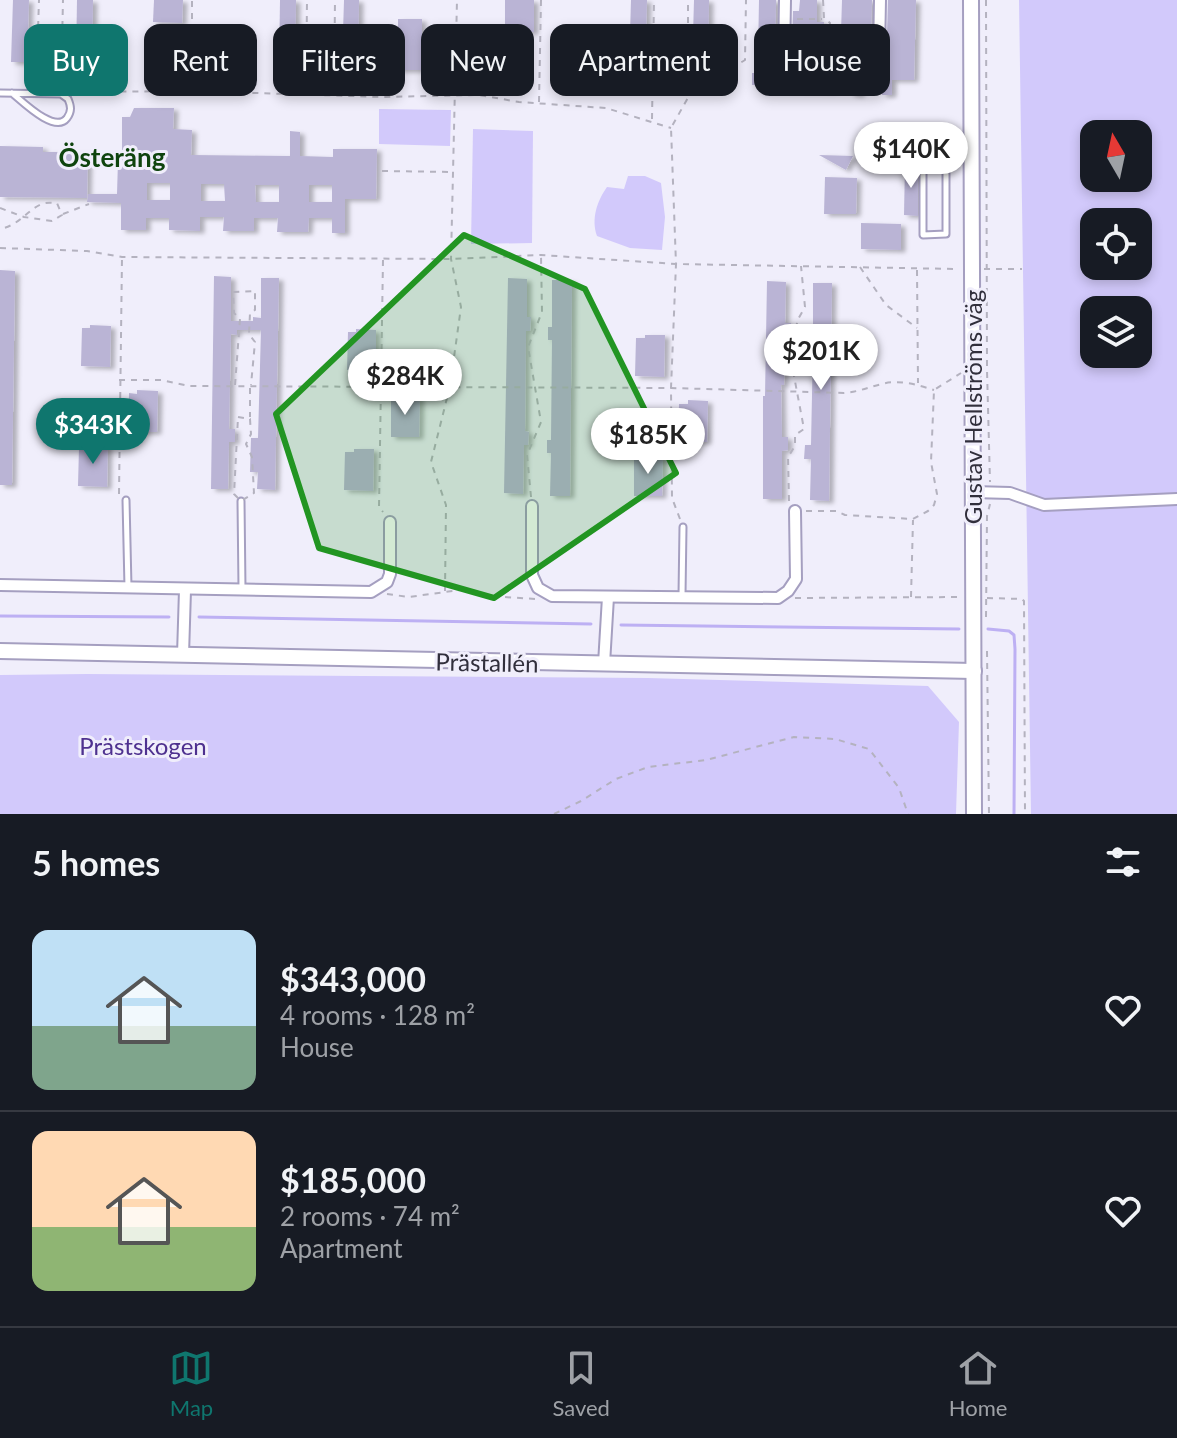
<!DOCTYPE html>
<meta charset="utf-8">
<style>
:root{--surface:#171b24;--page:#242831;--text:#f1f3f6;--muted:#9ea1a6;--line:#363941;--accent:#0f766e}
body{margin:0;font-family:Lato,sans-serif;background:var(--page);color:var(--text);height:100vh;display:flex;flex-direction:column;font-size:30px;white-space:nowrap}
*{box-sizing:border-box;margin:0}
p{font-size:26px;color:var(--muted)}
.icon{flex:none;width:44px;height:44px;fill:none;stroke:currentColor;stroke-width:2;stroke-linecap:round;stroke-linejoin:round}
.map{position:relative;height:814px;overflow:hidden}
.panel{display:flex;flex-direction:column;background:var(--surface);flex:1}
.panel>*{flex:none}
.banner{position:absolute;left:24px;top:24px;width:1130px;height:72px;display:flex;gap:16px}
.needle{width:52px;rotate:351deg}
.tools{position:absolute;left:1080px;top:120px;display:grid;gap:16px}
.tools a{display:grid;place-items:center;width:72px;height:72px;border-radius:16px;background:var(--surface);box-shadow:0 4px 12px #0003;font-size:40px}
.price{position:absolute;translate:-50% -68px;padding:0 18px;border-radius:28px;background:#fff;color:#222;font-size:26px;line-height:52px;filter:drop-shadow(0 2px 4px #0008)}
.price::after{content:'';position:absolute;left:50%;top:48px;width:24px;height:18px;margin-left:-12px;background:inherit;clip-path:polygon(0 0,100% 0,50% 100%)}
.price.active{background:var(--accent);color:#fff}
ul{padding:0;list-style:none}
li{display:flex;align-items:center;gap:24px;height:200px;padding:0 32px}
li+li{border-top:2px solid var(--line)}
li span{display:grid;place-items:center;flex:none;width:224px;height:160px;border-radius:16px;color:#555}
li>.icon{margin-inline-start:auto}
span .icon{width:96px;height:96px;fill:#fffc;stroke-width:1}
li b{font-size:34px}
h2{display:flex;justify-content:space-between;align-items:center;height:96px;padding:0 32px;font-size:34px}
.pill{padding:0 28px;border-radius:16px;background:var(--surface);box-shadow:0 4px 12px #0003;font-size:28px;line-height:72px}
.pill.active{background:var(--accent);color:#fff}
.tabs{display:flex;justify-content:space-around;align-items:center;height:112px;border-top:2px solid var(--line);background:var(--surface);font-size:22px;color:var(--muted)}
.tabs a{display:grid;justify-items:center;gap:4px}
.tabs .active{color:var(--accent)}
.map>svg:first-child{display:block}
</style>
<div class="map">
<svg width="1177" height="814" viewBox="0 0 1177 814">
<defs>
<filter id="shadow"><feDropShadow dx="4.5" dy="2.5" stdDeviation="2" flood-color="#0004"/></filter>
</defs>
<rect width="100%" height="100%" fill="#f0eefb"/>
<g fill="#d2c9fb" fill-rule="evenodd">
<path d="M1019,0H1177V814H1031ZM1094,134H1138V178H1094ZM1094,222H1138V266H1094ZM1094,310H1138V354H1094Z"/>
<path d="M379,109L451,110L450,146L379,144Z"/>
<path d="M473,129L533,131L532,243L471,244Z"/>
<path d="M628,176H645L661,183L665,217L662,250L630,248L597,236C591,219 597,201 607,187L624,189Z"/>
<path d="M87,674L648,678L928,686L959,722L956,814H0V675Z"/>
</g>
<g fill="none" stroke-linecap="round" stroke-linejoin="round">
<g stroke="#bdb0f3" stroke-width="3">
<path d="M0,616L169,617"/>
<path d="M199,617L591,624"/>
<path d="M621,625L959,629"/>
<path d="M988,629L1009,631L1014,635L1015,649L1014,814"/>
</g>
</g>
<g fill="#bab4d5" fill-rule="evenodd" filter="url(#shadow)">
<path d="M13,0H29L27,62H11Z"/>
<path d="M77,0H93L92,62L76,61Z"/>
<path d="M154,0H183L182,23L153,22Z"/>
<path d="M280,0H296L295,65L279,64Z"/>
<path d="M344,0H359L358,66H342Z"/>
<path d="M505,0H534V32L505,31Z"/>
<path d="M631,0H647L645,71L629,70Z"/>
<path d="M694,0H709L708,72H692Z"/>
<path d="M759,0H776L775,65L827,66H852V60H860V66H886L888,0H916L914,80H892V95H882V83H860V95L850,94V83H833V91L757,90V85H752V73H764V56H758Z"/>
<path d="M800,0H817V22H824V48L807,47V50L792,47L793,11H799Z"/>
<path d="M842,0H872L871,42H854V33H841Z"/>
<rect x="398" y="19" width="24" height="51"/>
<path d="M134,108H174L173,129L192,130L191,155L290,156V131L300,132V156L333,157V149H377L376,199H345V233H332V218H309L308,232H277L278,218H254V231H223L224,217H200V231L169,230V218H146V230H121V203L87,202L88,194H117L118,161H122V117H130ZM147,183H170V200H147ZM201,184H224L225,201H201ZM255,185H279V202H256ZM309,185H332V202H309Z"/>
<path d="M904,130V156H862V131Z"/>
<path d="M0,146L43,147V152H88L87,198L0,197Z"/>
<path d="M819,155L853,156L846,170Z"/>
<path d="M905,164H918V216L904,215Z"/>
<path d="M825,177L857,178L856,214H824Z"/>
<path d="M861,223L901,224V250L861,249Z"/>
<path d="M0,270L15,271L12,485H0Z"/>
<path d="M214,276L231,277V321H253V317L261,318V278H279L275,490L257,489L258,472H250L251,438H258L261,330H237V335L231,334L229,429H235V442H229L228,489H211Z"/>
<path d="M508,278L527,279V317H531L530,331H526L525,431L529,432L528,445H524L523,494L504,493Z"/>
<path d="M552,280H572L570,496H550L551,453H547V440H551L552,340H548V327H552Z"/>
<path d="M767,281L786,282L785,323H791V337H785L784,385H781L782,437H788V450L782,451V499H763V396H765Z"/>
<path d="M813,283H832L829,501L810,500L811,459H804L805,445H811L813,345H806L807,331H813Z"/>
<path d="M90,325L111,326L110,367L81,366L82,328H90Z"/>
<path d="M356,329L376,330V371L347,370L348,332H356Z"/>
<path d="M645,335H665L664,377L635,376L636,338H645Z"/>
<path d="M137,390L158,391L157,432H128L129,393L137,394Z"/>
<path d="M400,396H420L419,437H391V399H400Z"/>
<path d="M688,400L708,401L707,442H678L679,404H688Z"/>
<path d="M88,445H108L107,487L78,486L79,448H88Z"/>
<path d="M354,449H374L373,491L344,490L345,452H354Z"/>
<path d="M643,455H663L662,496H634V458H643Z"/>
</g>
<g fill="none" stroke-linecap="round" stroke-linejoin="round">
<g stroke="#a59fc0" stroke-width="9">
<g id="lane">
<path d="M0,93L61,94L68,99C71,106 72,111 67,118C55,134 23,102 12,93"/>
<path d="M946,138V234L923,235V138H970"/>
<path d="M126,500L128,587"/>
<path d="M241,501L242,588"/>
<path d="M682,595L683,527"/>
</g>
</g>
<g stroke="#a59fc0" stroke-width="14">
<g id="street">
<path d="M785,0L784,57L827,58L837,52H879L880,0"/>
<path d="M973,492L1010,493L1044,505L1177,499"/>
<path d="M532,506V575L538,588L552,596L778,598L788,591L796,579L795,511"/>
<path d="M0,585L371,592L387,582L390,574V522"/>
<path d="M183,655L185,590"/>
<path d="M604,664L608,597"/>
</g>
</g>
<g stroke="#a59fc0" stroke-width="18">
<g id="secondary">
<path d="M971,0L974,814"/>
<path d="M0,651L974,671"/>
</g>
</g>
<g stroke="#b4b2bf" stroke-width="2" stroke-dasharray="6 6" stroke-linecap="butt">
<path d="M823,0L824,18L830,23L829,39L832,44"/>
<path d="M986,0L987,370L990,482"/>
<path d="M797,19H822"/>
<path d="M36,87L39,0"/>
<path d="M61,87L63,0"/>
<path d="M192,91V0"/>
<path d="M73,94L76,92L192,91L383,97L479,95L519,102L606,108L671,128"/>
<path d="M306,94L307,0"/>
<path d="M334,95L335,0"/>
<path d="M688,95V0"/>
<path d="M539,102L541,0"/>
<path d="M652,119L654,0"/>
<path d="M382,171L452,172"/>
<path d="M0,208L24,217L52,221L62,215L57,203C52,203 47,202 42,204C27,210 20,225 0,229"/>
<path d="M63,214L89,204"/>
<path d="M0,248L87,251L122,257L451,259L541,255L676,264L958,269"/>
<path d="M383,260L379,507L383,512"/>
<path d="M860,267L886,305L917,328"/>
<path d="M984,269H1022"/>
<path d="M917,270L918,383"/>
<path d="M119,380H161L189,386L671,388L844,393C858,392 869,387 882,384C899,379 918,385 934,390"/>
<path d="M235,385L240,319L234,313L233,292L255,291V310L250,313L249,334L255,342L251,385"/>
<path d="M250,388V417"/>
<path d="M238,417L250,419L251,434L246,444L252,457L254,493L241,501L234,494Z"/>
<path d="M119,494L122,257"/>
<path d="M531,497L527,455L541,422L528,347L542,312L541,255"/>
<path d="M789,501L788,457L795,446V435L804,429L794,376L797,321L805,307L801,266"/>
<path d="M806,511H836L845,515L913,519L928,511L934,505L937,494L931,462L934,390L961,373"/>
<path d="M680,519L672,498L671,388L676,264L671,128L690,94L745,60L746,0"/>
<path d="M445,591L446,505L431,462L450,386L461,307L451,259L457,0"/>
<path d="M387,594L409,597L467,589L488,596L535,599"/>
<path d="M911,597L913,520"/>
<path d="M795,598L961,597"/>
<path d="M987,598L1022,599L1024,601L1025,814"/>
<path d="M986,617L987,516L990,504"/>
<path d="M987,651L989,814"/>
<path d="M554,814L581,801L616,779L648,767L706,760L794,737L835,739L869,749L899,788L908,814"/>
</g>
<use href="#lane" stroke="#fff" stroke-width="5"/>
<use href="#street" stroke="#fff" stroke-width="10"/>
<use href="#secondary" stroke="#fff" stroke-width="14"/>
</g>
<path fill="#229522" fill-opacity="0.2" stroke="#229522" stroke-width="6" stroke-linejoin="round" d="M464,235L585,289L676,473L494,598L319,548L276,414Z"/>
<g text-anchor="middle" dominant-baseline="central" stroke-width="6" stroke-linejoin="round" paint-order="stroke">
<g font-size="24" fill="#312f3c" stroke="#f0eefb">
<text transform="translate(972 407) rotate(-90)">Gustav Hellströms väg</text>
<text transform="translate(487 662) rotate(1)">Prästallén</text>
</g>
<g font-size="24" fill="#4e318f" stroke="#f0eefb">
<text x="143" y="745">Prästskogen</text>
</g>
<g font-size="26" font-weight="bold" fill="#0f440e" stroke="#f0eefb">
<text x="112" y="157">Österäng</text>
</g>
</g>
</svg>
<div class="tools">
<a><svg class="needle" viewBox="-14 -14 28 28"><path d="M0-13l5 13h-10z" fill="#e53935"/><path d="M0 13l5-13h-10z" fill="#9ea1a6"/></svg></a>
<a><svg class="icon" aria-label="locate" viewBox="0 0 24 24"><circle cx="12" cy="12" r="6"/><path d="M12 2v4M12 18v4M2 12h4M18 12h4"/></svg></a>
<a><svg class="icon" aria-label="layers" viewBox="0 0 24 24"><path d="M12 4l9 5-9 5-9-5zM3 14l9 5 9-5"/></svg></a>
</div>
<b class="price" style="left:911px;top:190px">$140K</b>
<b class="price" style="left:821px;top:392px">$201K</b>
<b class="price" style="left:405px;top:417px">$284K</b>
<b class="price active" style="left:93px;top:466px">$343K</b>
<b class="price" style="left:648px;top:476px">$185K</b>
<div class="banner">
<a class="pill active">Buy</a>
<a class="pill">Rent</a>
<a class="pill">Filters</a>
<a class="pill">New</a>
<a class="pill">Apartment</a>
<a class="pill">House</a>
</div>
</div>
<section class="panel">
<h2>5 homes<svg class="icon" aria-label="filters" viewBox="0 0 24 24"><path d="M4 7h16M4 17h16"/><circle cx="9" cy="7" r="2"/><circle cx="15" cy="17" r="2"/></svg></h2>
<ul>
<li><span style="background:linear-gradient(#bfe0f5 60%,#7fa58c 0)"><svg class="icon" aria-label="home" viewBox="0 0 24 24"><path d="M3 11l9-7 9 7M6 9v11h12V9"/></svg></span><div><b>$343,000</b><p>4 rooms · 128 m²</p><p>House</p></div><svg class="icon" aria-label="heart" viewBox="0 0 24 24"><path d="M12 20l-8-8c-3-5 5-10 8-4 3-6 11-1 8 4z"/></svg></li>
<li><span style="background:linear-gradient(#ffd9b3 60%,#8fb573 0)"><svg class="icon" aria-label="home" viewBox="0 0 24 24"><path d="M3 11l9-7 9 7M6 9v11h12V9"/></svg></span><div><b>$185,000</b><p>2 rooms · 74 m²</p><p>Apartment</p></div><svg class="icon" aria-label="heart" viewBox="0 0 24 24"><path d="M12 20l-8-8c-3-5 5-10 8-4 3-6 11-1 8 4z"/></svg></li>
</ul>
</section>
<nav class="tabs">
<a class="active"><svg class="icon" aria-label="map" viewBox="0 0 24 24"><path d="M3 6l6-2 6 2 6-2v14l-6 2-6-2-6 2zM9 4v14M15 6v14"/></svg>Map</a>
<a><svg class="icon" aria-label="saved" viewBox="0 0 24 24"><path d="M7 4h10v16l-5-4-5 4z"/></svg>Saved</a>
<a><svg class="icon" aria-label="home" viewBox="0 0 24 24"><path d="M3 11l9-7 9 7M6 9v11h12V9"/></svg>Home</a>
</nav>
